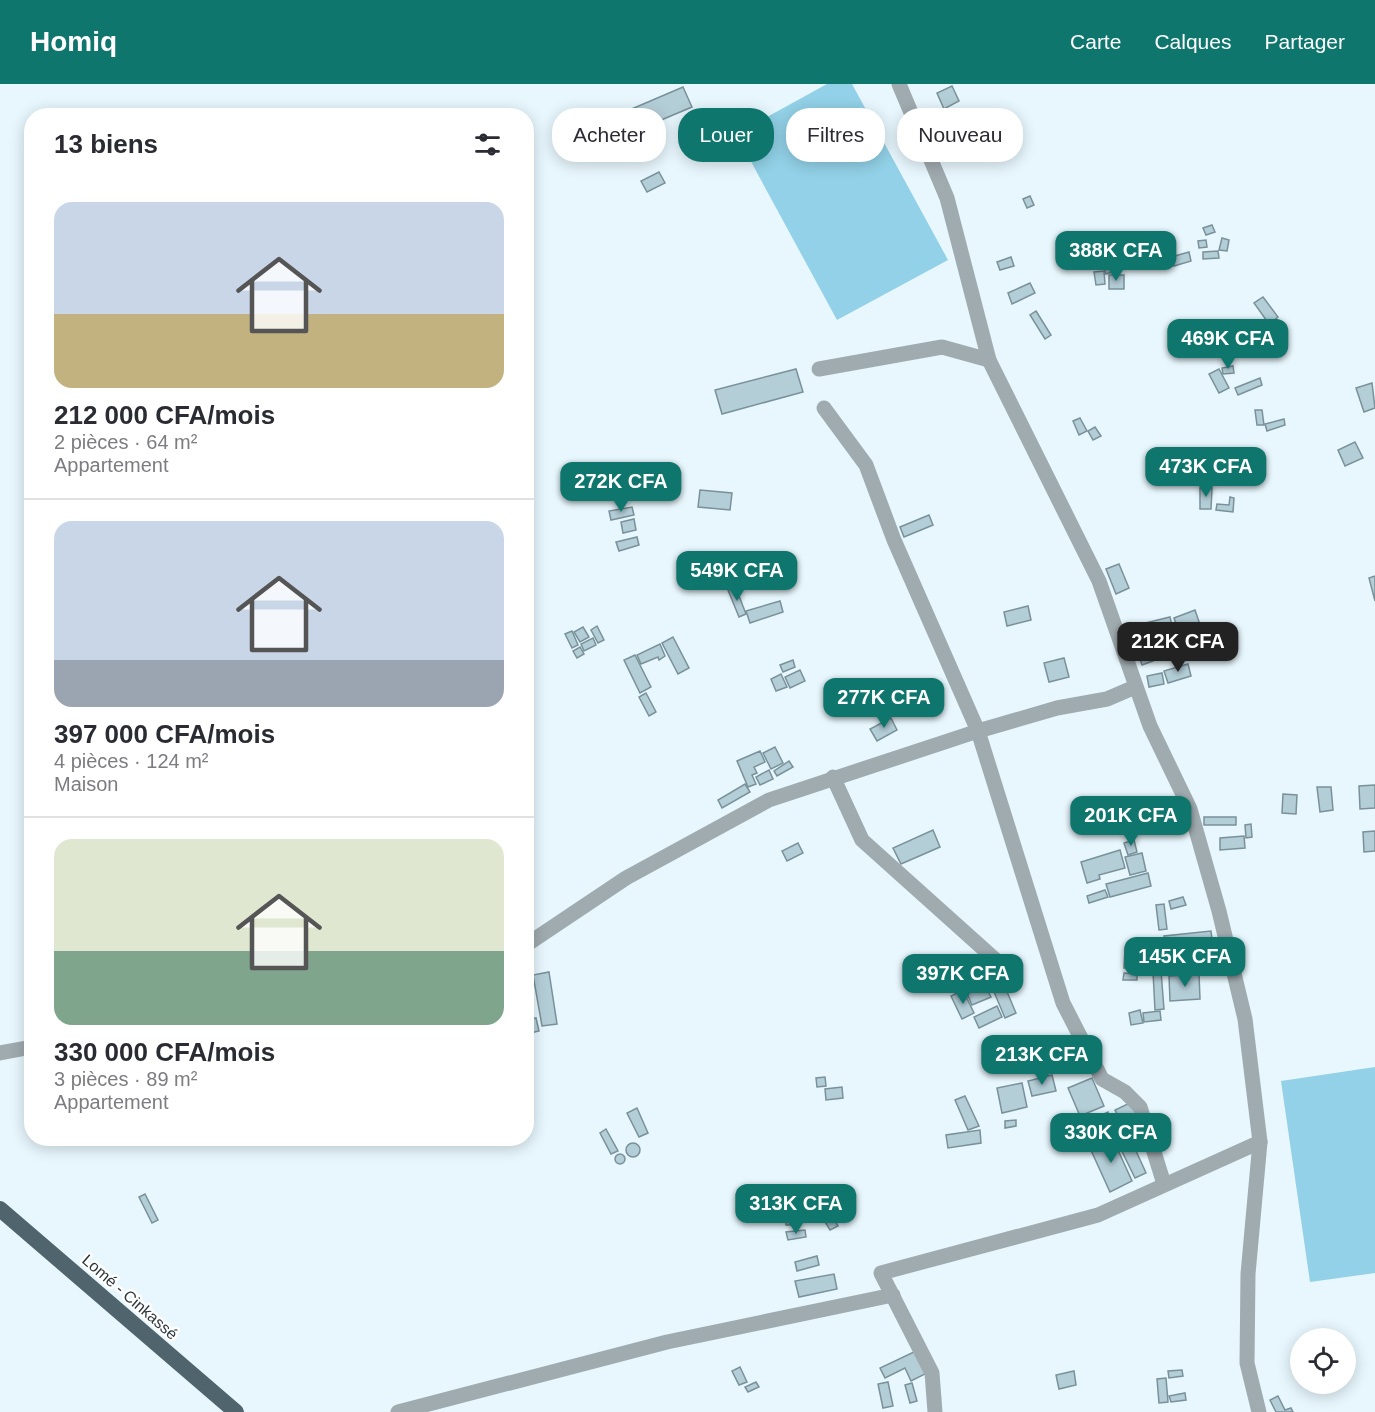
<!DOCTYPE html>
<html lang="fr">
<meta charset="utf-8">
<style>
:root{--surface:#fff;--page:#f2f2f3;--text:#2b2b33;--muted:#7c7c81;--line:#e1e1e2;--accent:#0f766e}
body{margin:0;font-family:Helvetica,sans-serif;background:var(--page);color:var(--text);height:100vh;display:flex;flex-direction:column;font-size:22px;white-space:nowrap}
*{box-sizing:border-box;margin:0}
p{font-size:20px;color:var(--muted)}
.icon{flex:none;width:33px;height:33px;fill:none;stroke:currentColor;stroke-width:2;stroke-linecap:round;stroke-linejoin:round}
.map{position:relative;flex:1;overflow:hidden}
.drawer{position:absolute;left:24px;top:24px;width:510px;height:1038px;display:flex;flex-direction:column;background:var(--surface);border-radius:24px;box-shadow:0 3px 15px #0003}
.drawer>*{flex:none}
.hud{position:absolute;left:552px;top:24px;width:570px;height:54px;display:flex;gap:12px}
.controls{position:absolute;left:1290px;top:1244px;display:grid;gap:12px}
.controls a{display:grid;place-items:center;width:66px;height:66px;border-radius:50%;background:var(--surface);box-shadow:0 3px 15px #0003;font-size:30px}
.price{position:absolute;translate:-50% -51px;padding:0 14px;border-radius:12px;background:var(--accent);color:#fff;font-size:20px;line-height:39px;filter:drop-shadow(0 2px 3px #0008)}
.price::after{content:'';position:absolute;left:50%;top:36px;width:18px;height:14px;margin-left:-9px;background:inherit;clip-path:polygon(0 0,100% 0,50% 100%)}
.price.on{background:#222;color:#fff}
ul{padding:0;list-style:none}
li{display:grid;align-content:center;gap:12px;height:318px;padding:0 30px}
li+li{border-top:2px solid var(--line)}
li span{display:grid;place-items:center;height:186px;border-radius:18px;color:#555}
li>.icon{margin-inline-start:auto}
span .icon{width:108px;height:108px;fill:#fffc;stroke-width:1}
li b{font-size:26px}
h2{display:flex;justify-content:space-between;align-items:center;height:72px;padding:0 30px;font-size:26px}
.chip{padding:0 21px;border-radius:24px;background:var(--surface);box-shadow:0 3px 15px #0003;font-size:21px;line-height:54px}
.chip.on{background:var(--accent);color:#fff}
header{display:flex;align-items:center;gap:36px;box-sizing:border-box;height:84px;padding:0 30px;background:var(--accent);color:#fff}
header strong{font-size:28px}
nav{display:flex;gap:33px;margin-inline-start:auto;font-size:21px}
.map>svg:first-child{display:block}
</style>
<header>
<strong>Homiq</strong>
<nav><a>Carte</a><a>Calques</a><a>Partager</a></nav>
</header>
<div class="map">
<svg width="1375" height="1328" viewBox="0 0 1375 1328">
<rect width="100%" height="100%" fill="#e7f7fd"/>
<g fill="#92d1e7">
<path d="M827,0H852L948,176L837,236L736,50Z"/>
<path d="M1375,983V1189L1310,1198L1281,997Z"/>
</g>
<g fill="#b4ced8" stroke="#79919a" stroke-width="1.5">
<path d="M952,2L959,17L944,25L937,9Z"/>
<path d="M683,3L692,23L621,53L613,33Z"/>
<path d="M962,46L969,62L956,68L949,51Z"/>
<path d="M659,88L665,99L647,108L641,97Z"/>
<path d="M1030,112L1034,121L1027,124L1023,115Z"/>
<path d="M1212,141L1215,148L1206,151L1203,144Z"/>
<path d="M1222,154L1229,156L1227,167L1219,166Z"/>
<path d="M1206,156L1207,163L1199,164L1198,157Z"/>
<path d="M1218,167L1219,174L1203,175V168Z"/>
<path d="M1189,168L1191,177L1174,182L1171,173Z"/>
<path d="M1011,173L1014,182L1000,186L997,178Z"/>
<path d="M1124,178L1125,184L1106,190L1104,184Z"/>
<path d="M1104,187L1105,200L1096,201L1094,188Z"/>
<rect x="1109" y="191" width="15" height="14"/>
<path d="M1030,199L1035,209L1012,220L1008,209Z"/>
<path d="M1263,213L1278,233L1269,240L1254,219Z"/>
<path d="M1036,227L1051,251L1045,255L1030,231Z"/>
<path d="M1233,282L1234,289L1223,290L1222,284Z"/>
<path d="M796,285L803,308L722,330L715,306Z"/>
<path d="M1219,285L1229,304L1219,309L1209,290Z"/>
<path d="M1260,294L1262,301L1238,311L1235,304Z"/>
<path d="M1372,299L1375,324L1364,328L1356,304Z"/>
<path d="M1255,326H1262L1264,341H1257Z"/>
<path d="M1080,334L1087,347L1079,351L1073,337Z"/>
<path d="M1284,335L1285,341L1267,347L1265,340Z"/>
<path d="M1095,343L1101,352L1093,356L1088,347Z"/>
<path d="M1355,358L1363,374L1345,382L1338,366Z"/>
<path d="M1200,404H1212L1211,425H1200Z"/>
<path d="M700,406L732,409L730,426L698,423Z"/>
<path d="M1230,413L1234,414L1233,428L1216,426L1217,420L1229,421Z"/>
<path d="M632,423L634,431L611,436L609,427Z"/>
<path d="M929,431L933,441L904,453L900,443Z"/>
<path d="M634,435L636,446L623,449L621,438Z"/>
<path d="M637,453L639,461L619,467L616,458Z"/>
<path d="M767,475L771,485L760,488L756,479Z"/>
<path d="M1119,480L1129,504L1116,510L1106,485Z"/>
<path d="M1375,492V517L1369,494Z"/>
<path d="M736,504L746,530L739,533L728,506Z"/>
<path d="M780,517L783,528L750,539L746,527Z"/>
<path d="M1028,522L1031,536L1007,542L1004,528Z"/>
<path d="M1195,526L1207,561L1186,568L1174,534Z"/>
<path d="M1170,533L1173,547L1140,554L1137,541Z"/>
<path d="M597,542L604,556L598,559L591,546Z"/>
<path d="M583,543L589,553L580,558L574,548Z"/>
<path d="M572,547L578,561L572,564L565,550Z"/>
<path d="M673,553L689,584L678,590L662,559Z"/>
<path d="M593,554L596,561L584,567L581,560Z"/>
<path d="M1164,554L1168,567L1154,570L1151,557Z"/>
<path d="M1145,556L1147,564L1139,567L1137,559Z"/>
<path d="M660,560L665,572L659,576L658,573L641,580L637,571Z"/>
<path d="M580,563L584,570L577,574L573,567Z"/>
<path d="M1150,569L1153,577L1142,581L1139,572Z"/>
<path d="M635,571L651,603L640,609L624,576Z"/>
<path d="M1064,574L1069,593L1049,598L1044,579Z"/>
<path d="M793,576L795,583L783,588L780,581Z"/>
<path d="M1188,580L1191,592L1168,599L1164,587Z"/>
<path d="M800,586L805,597L790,604L785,593Z"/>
<path d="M1162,589L1164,600L1149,603L1147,592Z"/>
<path d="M781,590L787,603L776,607L771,595Z"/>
<path d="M869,599L874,608L856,617L851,608Z"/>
<path d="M646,609L656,628L649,632L639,613Z"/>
<path d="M891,634L897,646L877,657L870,645Z"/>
<path d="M775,663L783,679L771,685L763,669Z"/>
<path d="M760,667L765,678L754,683L757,689L752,691L756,700L748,703L737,677Z"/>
<path d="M789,677L793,683L777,692L774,687Z"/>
<path d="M769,686L773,695L760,701L756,693Z"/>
<path d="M745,700L750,708L722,724L718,716Z"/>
<path d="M1375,701V724L1360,725L1359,702Z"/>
<path d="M1317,703H1331L1333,726L1320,728Z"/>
<path d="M1283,710L1297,711L1296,730L1282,729Z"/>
<rect x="1204" y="733" width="32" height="8"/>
<path d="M1251,740L1252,753L1246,754L1245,741Z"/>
<path d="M933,746L940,763L901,780L893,764Z"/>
<path d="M1375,747V767L1364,768L1363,748Z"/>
<path d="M1244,752L1245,764L1220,766V754Z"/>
<path d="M1134,756L1137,768L1128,771L1124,759Z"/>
<path d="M798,759L803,769L787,777L782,767Z"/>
<path d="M1120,766L1125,784L1099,791L1100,795L1087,799L1081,778Z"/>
<path d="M1142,769L1146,787L1130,791L1125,773Z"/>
<path d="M1148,789L1151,802L1110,813L1106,800Z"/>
<path d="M1105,806L1108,813L1089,819L1087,812Z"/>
<path d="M1183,813L1186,821L1171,825L1169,817Z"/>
<path d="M1164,820L1167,845L1159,846L1156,821Z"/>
<path d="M1211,847L1215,882L1167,886L1164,852Z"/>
<path d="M1125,865L1159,866L1158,885L1124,884Z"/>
<path d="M1008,886L1013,898L990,908L985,896Z"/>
<path d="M1161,887L1164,925L1155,926L1153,888Z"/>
<path d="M549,888L557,940L542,942L533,891Z"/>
<path d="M1124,889L1137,890V896H1123Z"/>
<path d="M1199,890L1200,915L1170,917L1169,892Z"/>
<path d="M983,897L991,913L972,921L965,905Z"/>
<path d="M1005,903L1016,929L1005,934L994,908Z"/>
<path d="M963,906L974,929L962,935L951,912Z"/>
<path d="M997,922L1002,933L979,944L974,933Z"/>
<path d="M1140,926L1143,939L1131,941L1129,929Z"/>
<path d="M1160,927L1161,936L1144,938L1143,929Z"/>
<path d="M536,934L539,947L526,950V936Z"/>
<path d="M1052,991L1056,1007L1032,1012L1028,997Z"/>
<path d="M825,993L826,1002L817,1003L816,994Z"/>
<path d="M1092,994L1104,1022L1080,1032L1068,1004Z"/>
<path d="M1022,999L1027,1023L1002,1029L997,1004Z"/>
<path d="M842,1003L843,1014L826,1016L825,1005Z"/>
<path d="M965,1012L979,1042L968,1046L955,1016Z"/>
<path d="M1132,1018L1140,1034L1123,1042L1115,1026Z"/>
<path d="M637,1024L648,1049L639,1053L627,1029Z"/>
<path d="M1108,1028L1117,1047L1089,1060L1080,1041Z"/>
<path d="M1016,1036V1042L1005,1044V1037Z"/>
<path d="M1072,1043L1076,1054L1057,1061L1053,1050Z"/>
<path d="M606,1045L618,1067L611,1070L600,1049Z"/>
<path d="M1126,1045L1146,1089L1135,1094L1114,1051Z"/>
<path d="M980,1046L981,1059L948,1064L946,1051Z"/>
<path d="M1112,1053L1132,1097L1110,1108L1090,1064Z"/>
<circle cx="633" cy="1066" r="7"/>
<circle cx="620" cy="1075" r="5"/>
<path d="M794,1106L795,1141H786L785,1107Z"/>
<path d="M145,1110L158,1136L152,1139L139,1113Z"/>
<path d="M821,1113L838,1142L830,1146L813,1118Z"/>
<path d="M805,1146L806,1153L788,1156L786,1148Z"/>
<path d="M817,1172L819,1181L797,1187L795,1178Z"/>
<path d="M834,1190L837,1205L799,1213L795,1197Z"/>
<path d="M916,1267L927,1289L911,1297L905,1284L885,1294L880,1284Z"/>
<path d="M740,1283L747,1298L739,1301L732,1287Z"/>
<path d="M1182,1286L1183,1292L1169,1294L1168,1287Z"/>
<path d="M1074,1287L1076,1301L1059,1305L1056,1291Z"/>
<path d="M1166,1294L1168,1318L1159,1319L1157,1295Z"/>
<path d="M756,1298L759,1303L748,1308L745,1303Z"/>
<path d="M888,1298L893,1322L883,1324L878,1300Z"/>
<path d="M912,1299L917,1317L910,1319L905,1301Z"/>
<path d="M1185,1309L1186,1316L1171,1318L1169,1312Z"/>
<path d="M1278,1312L1285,1326L1291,1324L1293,1328H1276L1270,1316Z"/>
</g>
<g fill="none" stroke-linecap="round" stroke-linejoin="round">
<g stroke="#a0abaf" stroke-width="15">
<path d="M899,0L947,114L989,276L1099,497L1150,642L1190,725L1219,827L1245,935L1260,1058L1248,1190L1247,1279L1259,1328"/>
<path d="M819,285L942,263L989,276"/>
<path d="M824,324L866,381L894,456L978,647L1063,919L1102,995L1125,1008L1140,1023L1164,1100"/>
<path d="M833,693L862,756L998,878L1009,881"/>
<path d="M526,861L626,794L769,716L978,647L1057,624L1107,615L1135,603"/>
<path d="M0,969L32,963"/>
<path d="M398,1328L667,1258L893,1211"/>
<path d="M935,1328L932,1289L881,1189L1098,1131L1260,1058"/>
</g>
<path stroke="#4f646c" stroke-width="16" d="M0,1125L236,1328"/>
</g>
<g text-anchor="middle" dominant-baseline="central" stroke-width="5" stroke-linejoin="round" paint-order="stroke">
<g font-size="16" fill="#2d373b" stroke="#fff">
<text transform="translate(130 1213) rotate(41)">Lomé - Cinkassé</text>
</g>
</g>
</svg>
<div class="controls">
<a><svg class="icon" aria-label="locate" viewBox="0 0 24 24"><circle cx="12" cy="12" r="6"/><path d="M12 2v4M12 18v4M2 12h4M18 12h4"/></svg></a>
</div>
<b class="price" style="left:1116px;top:198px">388K CFA</b>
<b class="price" style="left:1228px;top:286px">469K CFA</b>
<b class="price" style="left:1206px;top:414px">473K CFA</b>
<b class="price" style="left:621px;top:429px">272K CFA</b>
<b class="price" style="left:737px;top:518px">549K CFA</b>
<b class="price on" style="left:1178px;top:589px">212K CFA</b>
<b class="price" style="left:884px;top:645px">277K CFA</b>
<b class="price" style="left:1131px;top:763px">201K CFA</b>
<b class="price" style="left:1185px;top:904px">145K CFA</b>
<b class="price" style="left:963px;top:921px">397K CFA</b>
<b class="price" style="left:1042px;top:1002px">213K CFA</b>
<b class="price" style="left:1111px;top:1080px">330K CFA</b>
<b class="price" style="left:796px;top:1151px">313K CFA</b>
<div class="hud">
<a class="chip">Acheter</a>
<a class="chip on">Louer</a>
<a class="chip">Filtres</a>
<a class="chip">Nouveau</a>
</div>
<section class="drawer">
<h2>13 biens<svg class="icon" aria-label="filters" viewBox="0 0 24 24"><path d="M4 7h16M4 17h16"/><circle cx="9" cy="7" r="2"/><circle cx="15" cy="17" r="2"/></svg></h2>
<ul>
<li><span style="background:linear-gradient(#c9d6e8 60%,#c2b280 0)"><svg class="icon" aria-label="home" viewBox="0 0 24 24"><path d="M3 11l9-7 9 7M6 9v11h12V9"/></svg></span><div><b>212 000 CFA/mois</b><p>2 pièces · 64 m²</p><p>Appartement</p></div></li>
<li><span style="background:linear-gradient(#c9d6e8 75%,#9aa5b1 0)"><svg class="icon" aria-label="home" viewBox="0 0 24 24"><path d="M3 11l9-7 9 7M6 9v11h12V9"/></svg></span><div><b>397 000 CFA/mois</b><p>4 pièces · 124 m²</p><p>Maison</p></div></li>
<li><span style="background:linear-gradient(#dfe7d0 60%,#7fa58c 0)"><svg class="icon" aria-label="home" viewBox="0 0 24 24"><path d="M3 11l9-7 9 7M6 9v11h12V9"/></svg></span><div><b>330 000 CFA/mois</b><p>3 pièces · 89 m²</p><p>Appartement</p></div></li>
</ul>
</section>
</div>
